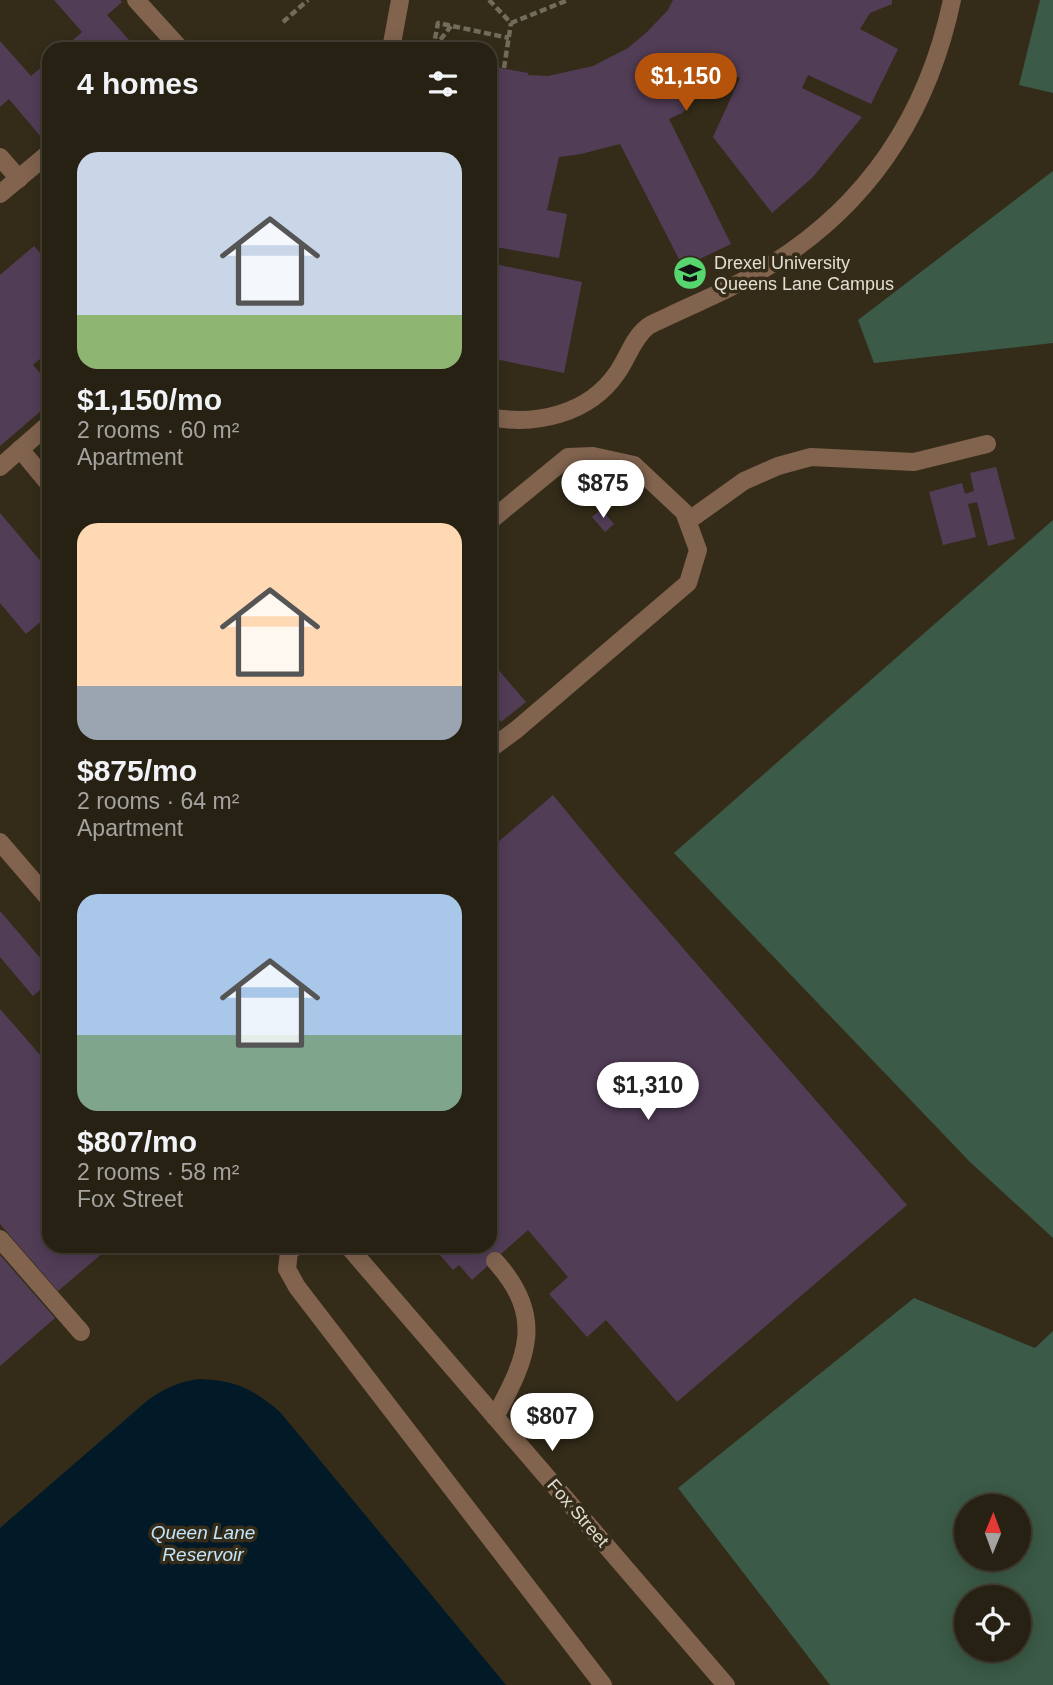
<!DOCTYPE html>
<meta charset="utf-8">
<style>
:root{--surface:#272113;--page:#332e21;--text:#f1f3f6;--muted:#a4a3a0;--line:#433e33;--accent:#b45309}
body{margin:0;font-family:Helvetica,sans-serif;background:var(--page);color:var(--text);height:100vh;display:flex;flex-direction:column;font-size:26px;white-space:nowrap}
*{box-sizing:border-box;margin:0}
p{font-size:23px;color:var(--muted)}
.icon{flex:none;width:38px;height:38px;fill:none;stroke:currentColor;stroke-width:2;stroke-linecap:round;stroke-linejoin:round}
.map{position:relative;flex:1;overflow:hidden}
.side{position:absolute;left:42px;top:42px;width:455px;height:1211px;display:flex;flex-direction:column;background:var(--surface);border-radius:21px;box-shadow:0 4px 18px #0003,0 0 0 2px var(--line)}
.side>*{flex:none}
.needle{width:46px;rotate:1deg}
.controls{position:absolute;left:954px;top:1494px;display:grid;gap:14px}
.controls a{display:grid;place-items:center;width:77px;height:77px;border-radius:50%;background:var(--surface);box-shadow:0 4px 18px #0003,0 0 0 2px var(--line);font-size:35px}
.price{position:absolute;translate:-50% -60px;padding:0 16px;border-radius:24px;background:#fff;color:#222;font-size:23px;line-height:46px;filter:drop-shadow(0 2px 4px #0008)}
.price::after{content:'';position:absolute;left:50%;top:42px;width:21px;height:16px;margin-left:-10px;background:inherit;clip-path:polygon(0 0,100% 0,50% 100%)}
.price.active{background:var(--accent);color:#fff}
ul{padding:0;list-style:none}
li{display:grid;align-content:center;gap:14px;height:371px;padding:0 35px}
li span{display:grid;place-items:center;height:217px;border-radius:21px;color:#555}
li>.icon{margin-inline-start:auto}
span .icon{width:126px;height:126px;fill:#fffc;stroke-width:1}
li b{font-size:30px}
h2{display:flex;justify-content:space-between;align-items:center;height:84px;padding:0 35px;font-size:30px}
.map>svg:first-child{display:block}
</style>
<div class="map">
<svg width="1053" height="1685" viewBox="0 0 1053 1685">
<rect width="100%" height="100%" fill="#342c19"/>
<g fill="#3b5a47" fill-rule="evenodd">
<path d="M1040,0H1053V93L1019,85Z"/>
<path d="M1053,171V343L874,363L858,320Z"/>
<path d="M1053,520V1238L970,1162L674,853Z"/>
<path d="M914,1298L1035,1348L1053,1331V1685H830L678,1488ZM966,1507H1018V1559H966ZM966,1598H1018V1650H966Z"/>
</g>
<path fill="#021a28" d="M199,1379C235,1380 253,1389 280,1412L506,1685H0V1528L148,1400C165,1388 179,1382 199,1379Z"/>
<g fill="#523d57">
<path d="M54,0H120L122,2L107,15L137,49H63L82,32Z"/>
<path d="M673,0H892V4L870,13L860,29L898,49L871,104L808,75L802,88L862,117L813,177L772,213L713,137L740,78L724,71L682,113L669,119L731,244L683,267L620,144L581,154L559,157L547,210L567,214L559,258L490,246V66L528,73V75L548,76L593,66L628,48L647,32L668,10Z"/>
<path d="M0,41L31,76L49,61V131L41,137L9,99L0,107Z"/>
<path d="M34,246L49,263V351L33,365L49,383V404L0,446V275Z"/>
<path d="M490,263L582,282L564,373L490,358Z"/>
<path d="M996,467L1015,539L988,546L977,502L968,504L976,537L943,545L929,492L962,483L965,494L974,491L970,473Z"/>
<path d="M601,509L614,524L605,532L592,517Z"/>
<path d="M0,513L49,571V615L26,634L0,603Z"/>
<path d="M490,660L526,702L501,722L490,709Z"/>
<path d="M553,795L614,869L907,1205L677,1402L606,1320L587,1337L549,1294L568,1277L528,1230L472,1280L459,1265L453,1270L432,1246H490V849Z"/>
<path d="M0,911L49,968V982L33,996L0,957Z"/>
<path d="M0,1009L49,1065V1246H111L58,1291L0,1224Z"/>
<path d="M0,1255L55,1318L0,1366Z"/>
</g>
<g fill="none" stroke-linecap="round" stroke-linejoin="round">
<g stroke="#736c5b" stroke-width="4.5" stroke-dasharray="7 3.5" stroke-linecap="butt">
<path d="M489,0L511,23L568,0"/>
<path d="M283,22L308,0"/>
<path d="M434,48L451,26"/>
<path d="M433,49L438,23L509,38"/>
<path d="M504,68L511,23"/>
</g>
<g stroke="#81634e" stroke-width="18">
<path d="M136,0L177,45L172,49"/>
<path d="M391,49L400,0"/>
<path d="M0,157L19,179"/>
<path d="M0,194L49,153"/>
<path d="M490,417C536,426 589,414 617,373C627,359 633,339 646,328C651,323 662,320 669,316C696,303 724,292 750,277C861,216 926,123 952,0"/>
<path d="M20,449L49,484"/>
<path d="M0,467L49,424"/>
<path d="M490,521L568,457L593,456L634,465L684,512L698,550L688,583L516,730L490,749"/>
<path d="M688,521L744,481L778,466L811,457L914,462L987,444"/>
<path d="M0,842L49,899"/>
<path d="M0,1239L81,1332"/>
<path d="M296,1246L289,1252L287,1269L297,1287L603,1685"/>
<path d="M348,1246L726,1685"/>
<path d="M495,1261C546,1317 527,1358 495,1417"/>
</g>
</g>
<defs>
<g id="university-disc" transform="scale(1.75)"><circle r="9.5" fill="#57d670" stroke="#342c19"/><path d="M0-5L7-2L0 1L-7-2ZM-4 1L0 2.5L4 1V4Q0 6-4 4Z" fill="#111"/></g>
</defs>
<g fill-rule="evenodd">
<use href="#university-disc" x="690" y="273"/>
</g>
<g text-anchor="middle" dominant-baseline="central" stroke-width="7" stroke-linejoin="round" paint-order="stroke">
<g font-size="18" fill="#e3ded2" stroke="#342c19" text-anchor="start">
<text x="714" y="263">Drexel University<tspan x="714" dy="21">Queens Lane Campus</tspan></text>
</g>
<g font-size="18" fill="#e3ded2" stroke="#342c19">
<text transform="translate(578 1513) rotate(49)">Fox Street</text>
</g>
<g font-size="19" font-style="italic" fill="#c1e5fc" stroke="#342c19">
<text x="203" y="1532">Queen Lane<tspan x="203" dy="22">Reservoir</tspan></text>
</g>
</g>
</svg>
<div class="controls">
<a><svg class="needle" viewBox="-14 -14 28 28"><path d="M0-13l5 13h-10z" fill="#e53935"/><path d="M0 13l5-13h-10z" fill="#a4a3a0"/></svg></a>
<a><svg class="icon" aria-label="locate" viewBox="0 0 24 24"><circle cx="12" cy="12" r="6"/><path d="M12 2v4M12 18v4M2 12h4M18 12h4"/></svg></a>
</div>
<b class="price active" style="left:686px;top:113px">$1,150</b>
<b class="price" style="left:603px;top:520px">$875</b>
<b class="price" style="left:648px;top:1122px">$1,310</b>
<b class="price" style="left:552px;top:1453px">$807</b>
<section class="side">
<h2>4 homes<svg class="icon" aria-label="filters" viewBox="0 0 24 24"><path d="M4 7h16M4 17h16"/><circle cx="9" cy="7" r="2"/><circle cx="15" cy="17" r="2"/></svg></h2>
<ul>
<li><span style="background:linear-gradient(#c9d6e8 75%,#8fb573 0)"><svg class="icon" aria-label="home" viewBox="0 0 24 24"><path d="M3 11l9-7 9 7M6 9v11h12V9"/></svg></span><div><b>$1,150/mo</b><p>2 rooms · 60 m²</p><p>Apartment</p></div></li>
<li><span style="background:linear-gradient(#ffd9b3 75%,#9aa5b1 0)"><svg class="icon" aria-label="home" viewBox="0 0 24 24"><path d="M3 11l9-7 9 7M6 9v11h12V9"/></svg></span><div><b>$875/mo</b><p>2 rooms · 64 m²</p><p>Apartment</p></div></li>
<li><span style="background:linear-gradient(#a9c7e8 65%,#7fa58c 0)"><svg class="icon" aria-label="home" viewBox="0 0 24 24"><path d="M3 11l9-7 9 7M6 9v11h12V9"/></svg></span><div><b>$807/mo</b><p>2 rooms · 58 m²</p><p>Fox Street</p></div></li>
</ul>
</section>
</div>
